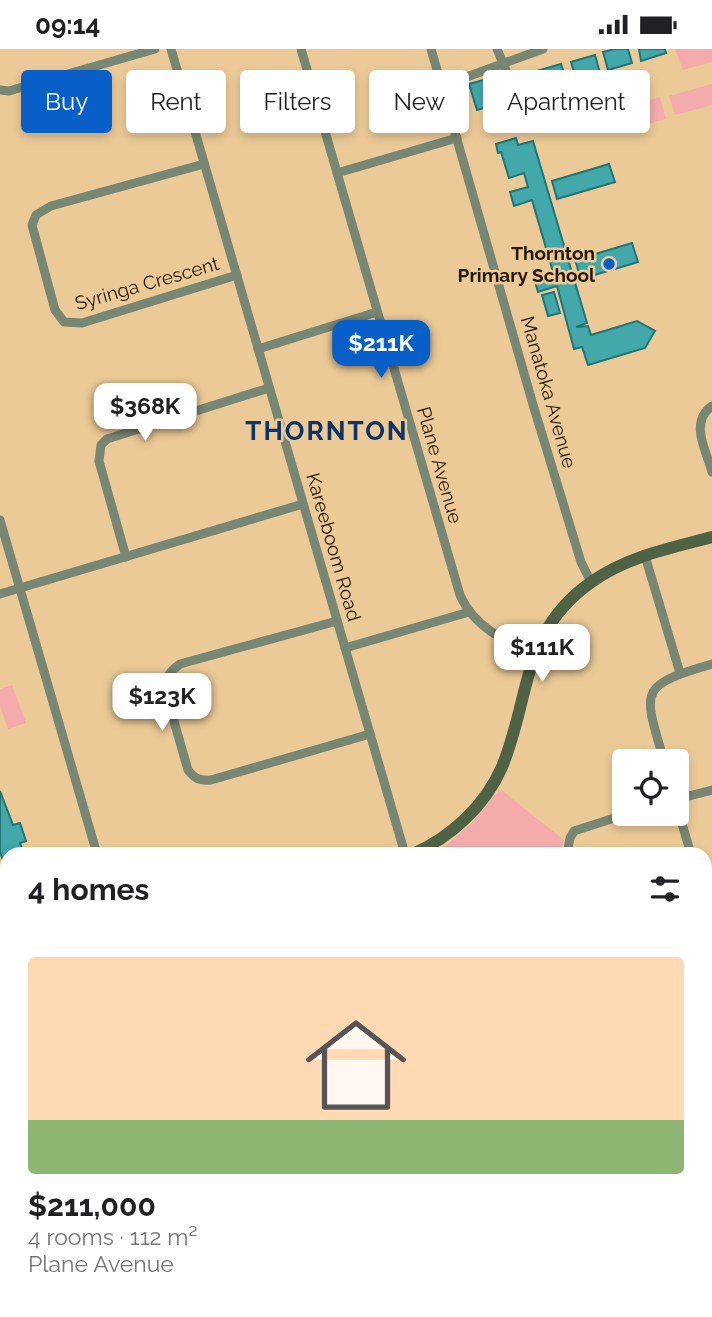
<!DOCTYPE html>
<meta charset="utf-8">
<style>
:root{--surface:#fff;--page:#f6f6f6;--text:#202124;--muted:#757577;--line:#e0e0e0;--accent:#095fc8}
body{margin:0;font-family:Raleway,sans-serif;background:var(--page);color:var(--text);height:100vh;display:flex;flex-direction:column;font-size:26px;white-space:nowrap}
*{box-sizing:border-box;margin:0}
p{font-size:23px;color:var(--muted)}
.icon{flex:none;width:38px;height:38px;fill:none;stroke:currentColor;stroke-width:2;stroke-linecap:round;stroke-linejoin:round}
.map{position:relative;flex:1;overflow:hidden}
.drawer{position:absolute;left:0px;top:798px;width:712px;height:471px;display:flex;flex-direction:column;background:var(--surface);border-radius:21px 21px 0 0;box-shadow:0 4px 10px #0003}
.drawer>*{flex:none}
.hud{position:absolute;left:21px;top:21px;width:670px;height:63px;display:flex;gap:14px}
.fabs{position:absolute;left:612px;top:700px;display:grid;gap:14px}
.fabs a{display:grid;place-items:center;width:77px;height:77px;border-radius:7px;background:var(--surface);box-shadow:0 4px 10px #0003;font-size:35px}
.price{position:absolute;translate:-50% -60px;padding:0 16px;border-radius:14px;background:#fff;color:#222;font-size:23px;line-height:46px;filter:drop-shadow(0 2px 4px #0008)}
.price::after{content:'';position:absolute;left:50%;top:42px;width:21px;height:16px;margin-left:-10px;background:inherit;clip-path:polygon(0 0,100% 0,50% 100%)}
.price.active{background:var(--accent);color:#fff}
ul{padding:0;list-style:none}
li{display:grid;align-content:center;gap:14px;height:371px;padding:0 28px}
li+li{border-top:2px solid var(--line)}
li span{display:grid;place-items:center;height:217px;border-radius:7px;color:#555}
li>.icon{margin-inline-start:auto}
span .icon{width:126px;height:126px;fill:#fffc;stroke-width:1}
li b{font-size:30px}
h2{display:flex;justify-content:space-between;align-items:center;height:84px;padding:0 28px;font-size:30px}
.pill{padding:0 24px;border-radius:7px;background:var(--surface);box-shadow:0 4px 10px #0003;font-size:24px;line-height:63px}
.pill.active{background:var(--accent);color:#fff}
.status{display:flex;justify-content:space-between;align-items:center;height:49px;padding:0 35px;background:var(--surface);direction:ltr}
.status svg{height:19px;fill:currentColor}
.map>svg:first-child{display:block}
</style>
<div class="status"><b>09:14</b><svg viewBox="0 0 49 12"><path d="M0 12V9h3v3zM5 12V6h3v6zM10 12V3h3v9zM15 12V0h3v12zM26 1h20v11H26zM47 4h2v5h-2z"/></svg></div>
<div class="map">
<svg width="712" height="1268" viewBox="0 0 712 1268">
<rect width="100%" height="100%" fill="#ecca97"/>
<g fill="#f4abac">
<path d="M675,0H712V13L683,21Z"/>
<path d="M712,35V56L675,66L669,47Z"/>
<path d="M660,48L666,70L617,84L611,62Z"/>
<path d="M12,636L26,674L8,680L0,657V640Z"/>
<path d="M500,740L564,791L561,798L533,805H440L443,799L473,773Z"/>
<path d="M712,989V1081L705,1084V991Z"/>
<path d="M712,1104V1180L705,1183V1106Z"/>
<path d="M7,1119V1262H227L210,1268H0V1122Z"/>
</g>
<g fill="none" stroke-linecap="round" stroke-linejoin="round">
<path stroke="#4e8eeb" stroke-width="3.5" d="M19,1268L36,1262"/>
</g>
<g fill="#42a8aa" stroke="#217577" stroke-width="2">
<path d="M615,0H628L632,14L608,21L603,3Z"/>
<path d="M639,0H665L666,4L641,12Z"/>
<path d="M595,6L600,24L576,30L571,13Z"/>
<path d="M561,15L567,33L542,40L537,22Z"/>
<path d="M498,27L507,52L477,61L469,35Z"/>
<path d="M516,89L518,96L533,92L587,274L576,278L588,277L591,286L637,272L655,282L645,299L588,316L582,298L574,300L557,237L538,243L534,229L553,223L532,151L514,157L510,143L528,138L524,124L509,129L501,103L498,104L496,95Z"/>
<path d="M609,115L615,133L557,150L552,132Z"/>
<path d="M632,194L638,213L581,230L575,211Z"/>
<path d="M554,243L560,264L548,267L542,246Z"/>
<path d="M0,742L13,776L20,774L26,792L20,794L24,805H7V822L0,803Z"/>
<path d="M7,827V871L0,874V830Z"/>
<path d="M706,1254L712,1257V1268H683L685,1262L701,1267L705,1262Z"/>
</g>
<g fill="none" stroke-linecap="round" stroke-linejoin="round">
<g stroke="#788773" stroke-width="9">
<path d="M171,0L405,805"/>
<path d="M301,0L460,546C474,578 504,592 535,604"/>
<path d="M431,0L534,359L581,513L591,533"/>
<path d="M497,0L519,52"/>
<path d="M442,37L543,0"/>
<path d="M0,41L9,42L155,0"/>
<path d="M204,115L51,157L36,166L32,176L55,261L64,273L82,274L237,226"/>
<path d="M337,124L457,89"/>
<path d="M258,300L377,263"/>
<path d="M712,357C689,373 706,401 712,423"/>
<path d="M0,471L97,805"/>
<path d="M645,507L680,624"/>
<path d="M126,508L99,412L101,396L107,390L269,339"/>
<path d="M0,545L303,455"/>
<path d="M337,572L180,615C169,623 166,628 165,641L188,721C195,730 200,732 211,731L370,685"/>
<path d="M345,599L469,563"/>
<path d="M664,712C644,642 636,637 712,615"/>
<path d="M677,750L712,741"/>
<path d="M677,758L691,805"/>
<path d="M567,805L570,789L574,782L627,765"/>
<path d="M705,854L712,877"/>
<path d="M705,935L712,933"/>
<path d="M705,1195L712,1192"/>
<path d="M504,1268L522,1262"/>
</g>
<g stroke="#4e6346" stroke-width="12">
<path d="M413,805C451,788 485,757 502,718C531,647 521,581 593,532C628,507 672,499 712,488"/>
<path d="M0,937L7,935"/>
<path d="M705,1095L712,1092"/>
<path d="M235,1268L252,1262"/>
</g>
</g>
<circle fill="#095fc8" stroke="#ecca97" stroke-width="2.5" cx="609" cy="215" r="7"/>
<g text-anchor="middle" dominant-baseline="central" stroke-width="5" stroke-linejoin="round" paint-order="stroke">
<g font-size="19" font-weight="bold" fill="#241704" stroke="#ecca97" text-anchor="end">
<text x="595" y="204">Thornton<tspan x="595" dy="22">Primary School</tspan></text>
</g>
<g font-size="19" fill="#241704" stroke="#ecca97">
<text transform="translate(147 234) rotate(-16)">Syringa Crescent</text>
<text transform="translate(549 343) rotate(74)">Manatoka Avenue</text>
<text transform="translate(440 416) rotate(74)">Plane Avenue</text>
<text transform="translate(334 498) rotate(74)">Kareeboom Road</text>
</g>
<g font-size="26" font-weight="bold" letter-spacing="2" fill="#0f3468" stroke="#ecca97">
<text x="327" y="382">THORNTON</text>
</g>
</g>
</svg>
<div class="fabs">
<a><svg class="icon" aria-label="locate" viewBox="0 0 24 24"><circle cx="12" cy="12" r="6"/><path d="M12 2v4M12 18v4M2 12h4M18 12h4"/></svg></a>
</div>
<b class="price active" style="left:381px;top:331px">$211K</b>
<b class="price" style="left:145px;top:394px">$368K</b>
<b class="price" style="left:542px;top:635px">$111K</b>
<b class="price" style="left:162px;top:684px">$123K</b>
<div class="hud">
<a class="pill active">Buy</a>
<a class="pill">Rent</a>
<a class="pill">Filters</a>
<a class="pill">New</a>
<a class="pill">Apartment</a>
</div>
<section class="drawer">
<h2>4 homes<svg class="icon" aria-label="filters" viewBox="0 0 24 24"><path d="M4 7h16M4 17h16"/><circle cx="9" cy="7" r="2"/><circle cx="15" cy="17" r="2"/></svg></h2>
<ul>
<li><span style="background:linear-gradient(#ffd9b3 75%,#8fb573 0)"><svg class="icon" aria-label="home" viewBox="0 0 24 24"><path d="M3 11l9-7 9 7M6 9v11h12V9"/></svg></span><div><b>$211,000</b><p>4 rooms · 112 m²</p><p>Plane Avenue</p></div></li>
</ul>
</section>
</div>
